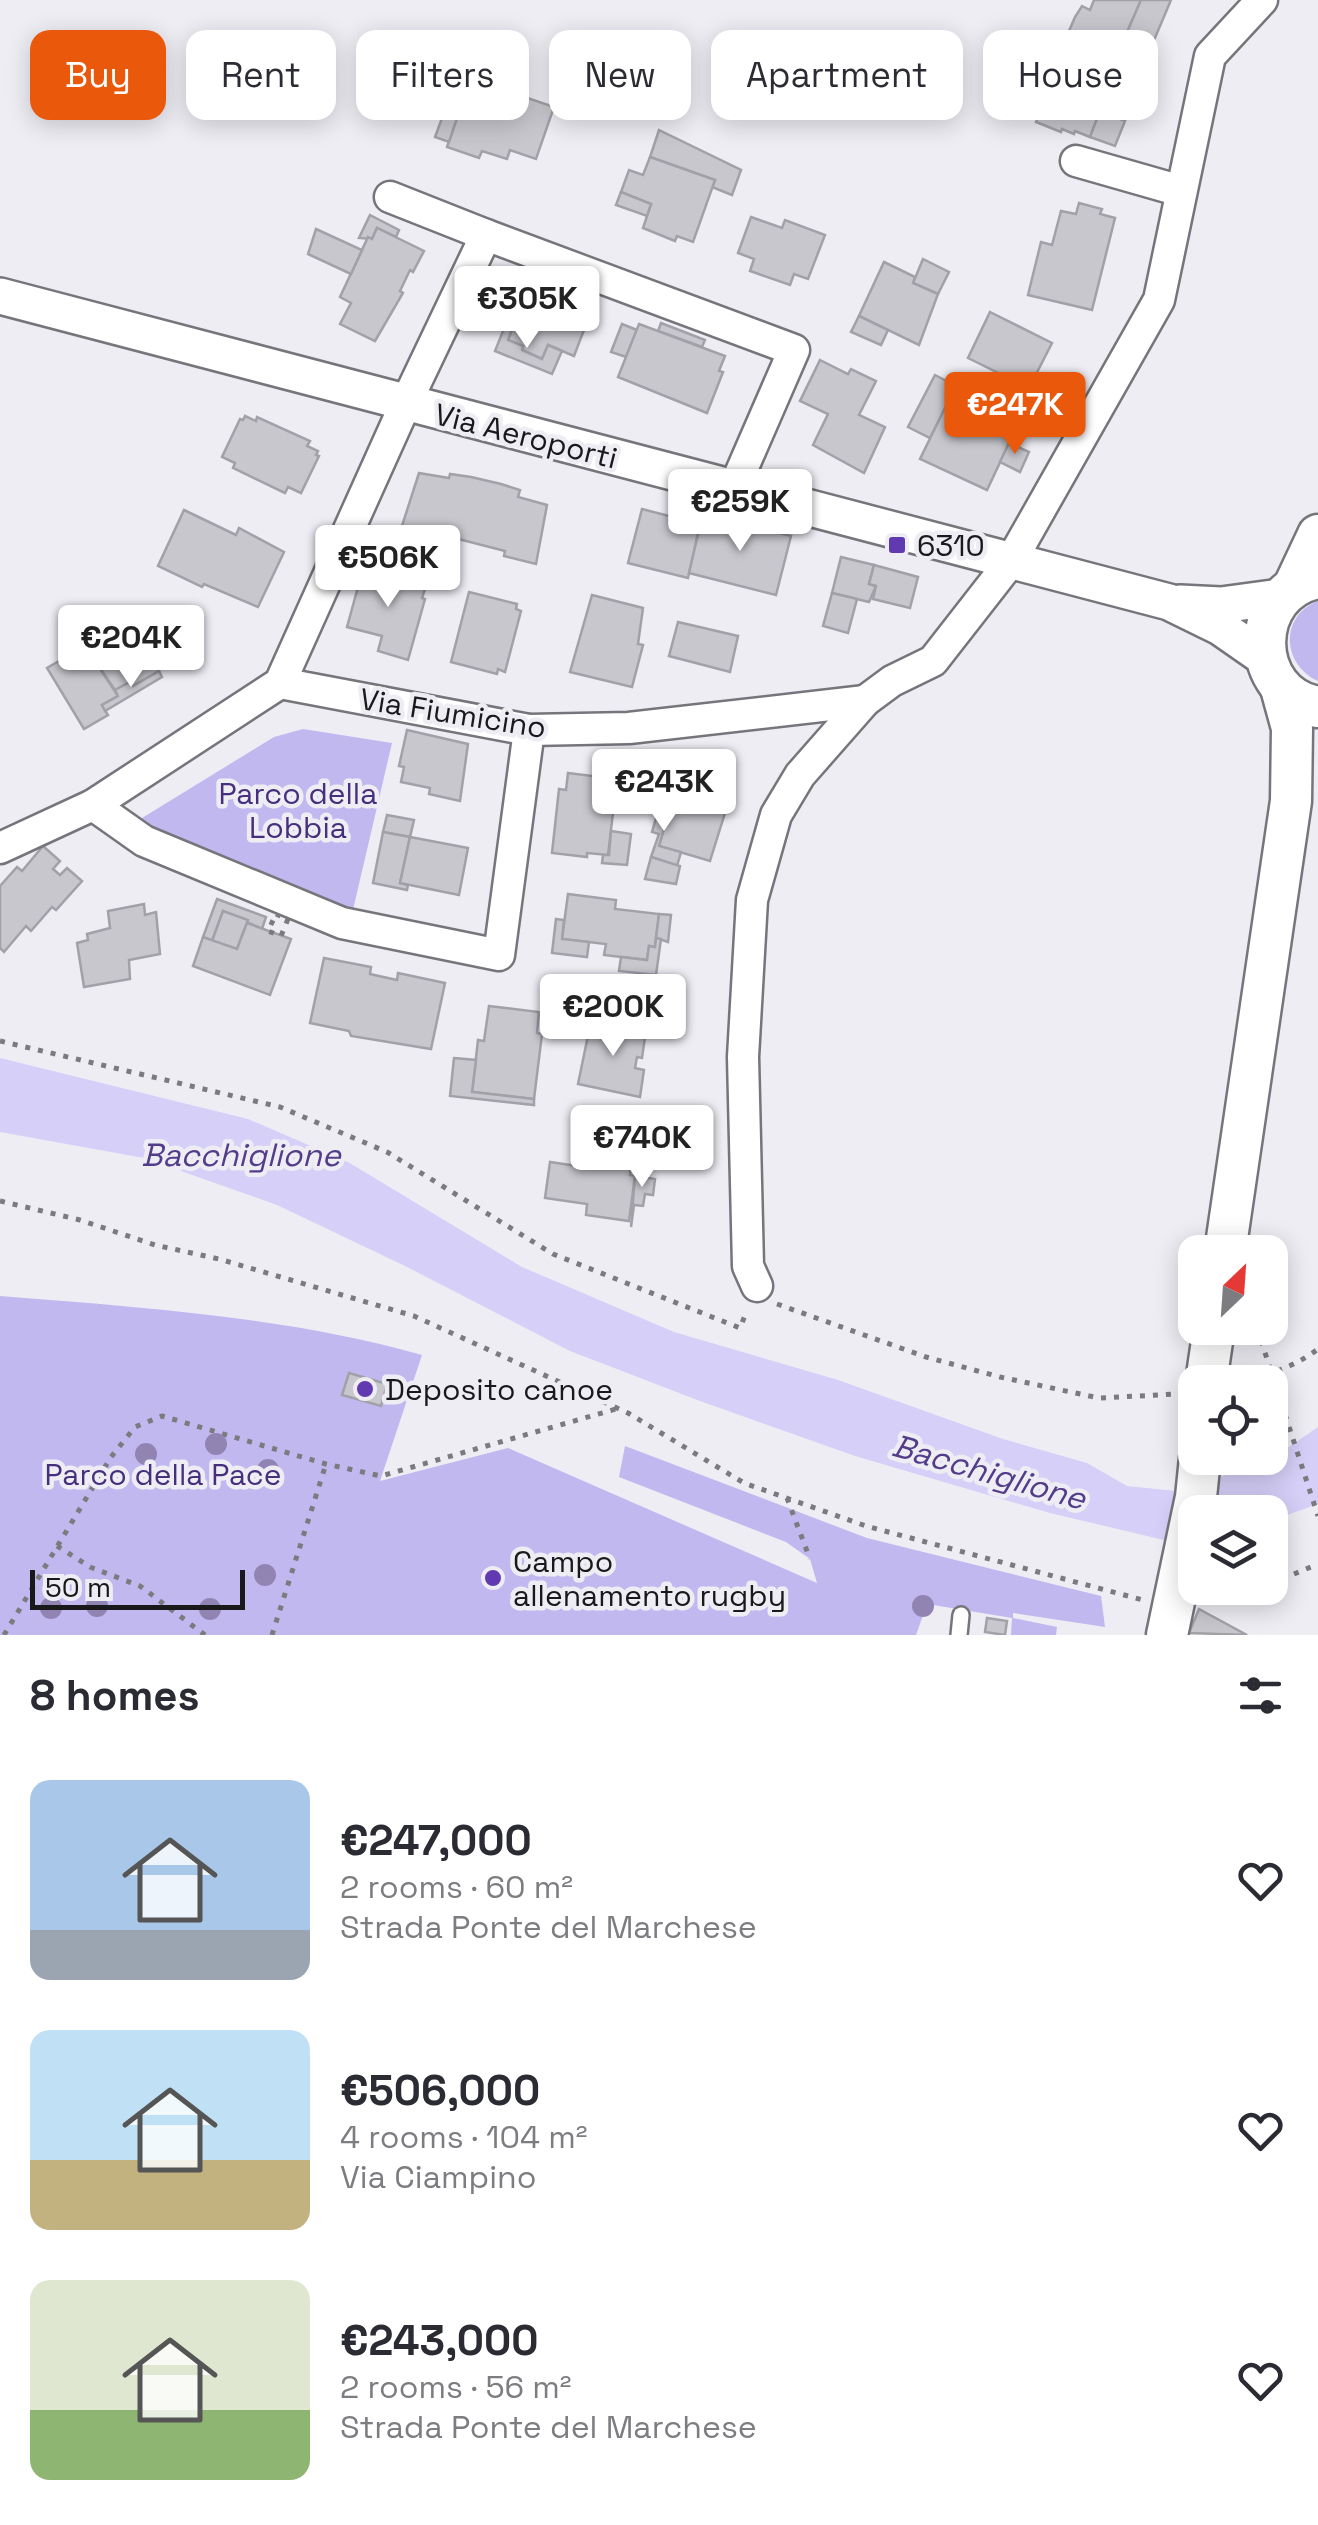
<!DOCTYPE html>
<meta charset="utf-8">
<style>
:root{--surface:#fff;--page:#f7f7f7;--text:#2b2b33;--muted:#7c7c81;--accent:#ea580c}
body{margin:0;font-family:"Space Grotesk",sans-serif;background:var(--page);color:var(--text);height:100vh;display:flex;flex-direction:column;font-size:38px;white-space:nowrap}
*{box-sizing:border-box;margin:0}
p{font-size:32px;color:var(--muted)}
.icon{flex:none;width:55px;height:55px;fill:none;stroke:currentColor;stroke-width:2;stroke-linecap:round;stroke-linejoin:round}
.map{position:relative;height:1635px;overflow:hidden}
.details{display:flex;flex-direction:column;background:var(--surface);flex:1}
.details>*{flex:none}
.banner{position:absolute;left:30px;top:30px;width:1260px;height:90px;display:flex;gap:20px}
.needle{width:65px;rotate:25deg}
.tools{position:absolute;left:1178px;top:1235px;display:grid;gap:20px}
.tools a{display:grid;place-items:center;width:110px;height:110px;border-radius:20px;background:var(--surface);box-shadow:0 5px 25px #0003;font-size:50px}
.scale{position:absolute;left:30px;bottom:25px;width:215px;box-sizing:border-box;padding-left:10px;border:5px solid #19181b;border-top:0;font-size:28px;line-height:35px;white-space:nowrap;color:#19181b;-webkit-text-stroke:8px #eeedf4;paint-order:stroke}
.price{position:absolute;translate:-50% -85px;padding:0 22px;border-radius:10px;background:#fff;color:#222;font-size:32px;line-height:65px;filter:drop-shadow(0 2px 5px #0008)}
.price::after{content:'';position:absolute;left:50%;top:60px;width:30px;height:22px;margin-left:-15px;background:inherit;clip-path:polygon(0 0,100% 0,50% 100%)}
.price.selected{background:var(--accent);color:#fff}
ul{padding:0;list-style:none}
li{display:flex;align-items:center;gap:30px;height:250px;padding:0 30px}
li span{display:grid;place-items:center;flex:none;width:280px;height:200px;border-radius:20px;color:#555}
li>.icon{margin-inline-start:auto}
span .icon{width:120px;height:120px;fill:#fffc;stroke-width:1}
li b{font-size:42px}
h2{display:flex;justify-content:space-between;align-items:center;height:120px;padding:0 30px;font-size:42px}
.tag{padding:0 35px;border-radius:20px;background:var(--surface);box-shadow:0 5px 25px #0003;font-size:35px;line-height:90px}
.tag.selected{background:var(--accent);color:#fff}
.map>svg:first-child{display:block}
</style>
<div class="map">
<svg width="1318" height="1635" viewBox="0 0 1318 1635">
<rect width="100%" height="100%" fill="#eeedf4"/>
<g fill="#c2b8f0">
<path d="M1318,601V681C1282,665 1279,616 1318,601Z"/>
<path d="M303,729L392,743L352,914L139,825L142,818L274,737Z"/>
<path d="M0,1296C138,1307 288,1317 422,1355L380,1481L508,1448L817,1583L810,1559L786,1542L619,1477L625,1446L867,1538L1101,1596L1105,1627L1013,1613V1618L1057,1627L1056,1635H1011L1012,1618L927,1604L916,1635H0Z"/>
</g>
<path fill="#d6cff8" d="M0,1058L248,1119L348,1162L522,1267L674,1332L838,1380L1003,1439L1087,1463L1127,1486L1176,1491L1268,1461L1318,1427V1504L1270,1521V1512H1195L1168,1541L1050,1513L855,1456L700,1401L570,1351L405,1266L277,1205L144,1158L0,1132Z"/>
<g fill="#c8c7ce" stroke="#a2a1a8" stroke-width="2.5">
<path d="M1094,0H1141L1125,37L1114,32L1097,70L1059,54L1075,17L1082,6L1090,10Z"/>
<path d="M1141,0H1171L1152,45L1142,41L1125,82L1097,70L1114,32L1125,37Z"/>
<path d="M1048,91L1100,111L1090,137L1075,131L1074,134L1062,129L1061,132L1036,122Z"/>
<path d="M465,95L492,104L495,96L519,104L522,96L554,107L536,159L510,150L507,159L482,151L479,158L447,147Z"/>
<path d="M445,110L458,115L449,142L435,137Z"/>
<path d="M1100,111L1125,121L1115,146L1090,137Z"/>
<path d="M659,130L741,170L732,195L712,187L715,180L650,157Z"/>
<path d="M650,157L715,180L693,242L677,236L675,241L643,228L651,204L621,192L629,170L643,175Z"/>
<path d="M621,192L651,204L647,216L616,205Z"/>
<path d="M1079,203L1102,209L1100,214L1115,218L1092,310L1028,295L1041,242L1052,245L1061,211L1076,214Z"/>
<path d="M370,215L399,230L396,237L377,228L372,239L359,238Z"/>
<path d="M751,217L782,228L785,220L825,235L808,279L794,274L790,285L750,271L754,259L738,253Z"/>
<path d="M377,228L424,251L413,272L410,270L400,291L403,293L375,341L340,324L351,303L340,297L368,237L372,239Z"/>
<path d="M316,229L362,250L351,274L308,254Z"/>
<path d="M923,259L949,272L938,294L913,283Z"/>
<path d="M884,262L915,277L913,283L938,294L919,345L859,316Z"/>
<path d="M520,289L589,317L574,356L548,345L542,359L522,350L523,346L508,340L516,319L509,316Z"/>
<path d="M990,312L1052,343L1029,388L968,358Z"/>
<path d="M509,316L516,319L508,340L523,346L522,350L542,359L548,345L562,351L552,374L495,351Z"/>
<path d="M859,316L888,330L881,345L851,332Z"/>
<path d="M661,323L705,340L702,347L658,331Z"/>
<path d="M622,324L637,330L626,357L611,352Z"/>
<path d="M639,324L725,356L719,371L723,372L707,413L618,377Z"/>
<path d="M820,360L848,374L851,369L876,381L859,415L885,427L864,473L813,445L828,414L800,401Z"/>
<path d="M935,375L956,386L930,438L908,427Z"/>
<path d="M945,408L1011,439L987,490L920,459Z"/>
<path d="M245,416L256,421L257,417L310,441L307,446L318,451L316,455L319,456L301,493L288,487L285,493L233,468L235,463L222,457L240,419L243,420Z"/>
<path d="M1009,443L1029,452L1020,472L1000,462Z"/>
<path d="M419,473L449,478L450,474L471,477L501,484L520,490L518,497L547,505L536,564L504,556L505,551L435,533L434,538L401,529Z"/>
<path d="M642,509L700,524L688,578L628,563Z"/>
<path d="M184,510L236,535L239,528L284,552L258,607L204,584L202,587L158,566Z"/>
<path d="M703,513L791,536L776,595L689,573Z"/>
<path d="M841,557L874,565L869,584L876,586L869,602L832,593Z"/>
<path d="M364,565L427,583L422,598L425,599L408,660L378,651L382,636L347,627Z"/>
<path d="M874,565L918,577L910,608L873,599L876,586L869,584Z"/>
<path d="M469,592L517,604L516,609L521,611L505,672L498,669L497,674L451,662Z"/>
<path d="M832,593L857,599L848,633L823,626Z"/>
<path d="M592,595L643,608L638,644L643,645L632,687L570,672Z"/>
<path d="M133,620L153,654L124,673L130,682L115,690L87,649Z"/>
<path d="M678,622L738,636L730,672L669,656Z"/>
<path d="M95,627L102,639L87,649L118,696L102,705L108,715L84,729L47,668L66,657L61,648Z"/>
<path d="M149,656L159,671L133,686L124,673Z"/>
<path d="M159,671L162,677L105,711L102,705L118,696L115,690L130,682L133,686Z"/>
<path d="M407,730L468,744L460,801L429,794L430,788L401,782L404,767L399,766Z"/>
<path d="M683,765L718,776L712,794L729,800L710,861L659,846Z"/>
<path d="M568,773L617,779L608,855L587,853V857L552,853L559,789L566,790Z"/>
<path d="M663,794L673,797L659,846L681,852L677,866L651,857L659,834L652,832Z"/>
<path d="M387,815L414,820L410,837L383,832Z"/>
<path d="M611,831L631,834L627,865L602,863L603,855H609Z"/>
<path d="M383,832L410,837L400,883L408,885L407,890L373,883Z"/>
<path d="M410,837L468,848L459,895L400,883Z"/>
<path d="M43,846L60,861L53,869L60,875L67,868L82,881L56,910L52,907L31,931L26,926L4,952L0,948V886L17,867L22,871Z"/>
<path d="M651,857L680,866L676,884L645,879Z"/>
<path d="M568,894L616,900L615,909L659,914L655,947L649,946L647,960L604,955L606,944L562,939Z"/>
<path d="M217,899L266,917L262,929L223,911L212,941L203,937Z"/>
<path d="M144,904L145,915L156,912L160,954L129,960L130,979L84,987L77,943L88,940L87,934L110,928L108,911Z"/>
<path d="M223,911L248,920L237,949L212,941Z"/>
<path d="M659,914L671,915L668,942L656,938Z"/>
<path d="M556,919L564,920L562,939L589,942L587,957L552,953Z"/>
<path d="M247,923L291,939L270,995L193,966L203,937L237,949Z"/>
<path d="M656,938L661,939L656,975L619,971L621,957L647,960L649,946L655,947Z"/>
<path d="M324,958L371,967L370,974L397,980L398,973L445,983L431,1049L351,1036L349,1031L310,1023Z"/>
<path d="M489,1006L539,1012L537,1033L542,1034L534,1099L472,1092L478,1040L484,1041Z"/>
<path d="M591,1021L646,1030L642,1058L637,1057L635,1068L644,1070L640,1097L578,1084Z"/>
<path d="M454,1058L476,1060L472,1092L534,1099V1105L450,1096Z"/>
<path d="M593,1117L612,1119L610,1129L636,1132L635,1140L586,1134L587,1127L592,1128Z"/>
<path d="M588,1134L635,1140L630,1175L635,1176L629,1221L586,1215L587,1204L545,1198L550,1162L584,1167Z"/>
<path d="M635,1176L655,1179L653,1195L645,1194L643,1206L634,1205L631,1227Z"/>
<path d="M349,1373L387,1384L381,1406L342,1395Z"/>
<path d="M1199,1609L1247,1635L1189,1633Z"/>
<path d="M987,1618L1007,1621L1005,1635L985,1632Z"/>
</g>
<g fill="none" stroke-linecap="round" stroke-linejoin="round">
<g stroke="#76757c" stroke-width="20">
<path id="service" d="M959,1635L961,1615"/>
</g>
<g stroke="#76757c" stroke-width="35">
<g id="minor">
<path d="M1076,161L1181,191"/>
<path d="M390,197L486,235"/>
<path d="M280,683L529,730L629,728L865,701"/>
<path d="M93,805L144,841L342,923L499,955L529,730"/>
<path d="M0,848L93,805L280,683L405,405L486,235L794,350L734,488"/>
<path d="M757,1286L748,1266L743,1057L752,900L776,815L800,775L865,701L892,681L933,661L1011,561L1159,300L1210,56L1262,0"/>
</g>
</g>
<g stroke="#76757c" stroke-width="40">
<g id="tertiary">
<path d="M0,296L1169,602L1220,627L1266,659"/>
<path d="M1180,603L1221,605L1281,597"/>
</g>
</g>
<g stroke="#76757c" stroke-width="45">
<g id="secondary">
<path d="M1318,578C1248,591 1247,694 1318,707"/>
<path d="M1294,586L1318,535"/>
<path d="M1225,1252L1291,801L1292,728L1281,688"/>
<path d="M1206,1382L1214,1328"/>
<path d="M1167,1635L1196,1497L1200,1458"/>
</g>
</g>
<g stroke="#7b7a7f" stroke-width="5" stroke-dasharray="5 8" stroke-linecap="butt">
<path d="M276,914L288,919L281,936L268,931Z"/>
<path d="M0,1041L280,1107L387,1152L553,1254L740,1328L746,1313"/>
<path d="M0,1201L80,1220L155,1245L219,1259L414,1316L628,1413L744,1483L866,1526L1143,1600"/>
<path d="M777,1304L926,1357L1000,1377L1099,1398L1177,1394"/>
<path d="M1257,1328L1318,1516"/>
<path d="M1240,1382C1269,1375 1294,1367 1318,1349"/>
<path d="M787,1498L810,1559"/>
<path d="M57,1546L90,1567L140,1586L205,1635"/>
<path d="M1270,1584L1318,1564"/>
<path d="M1208,1599L1256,1588"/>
<path d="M4,1635L111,1457L135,1427L162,1416L326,1464L381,1476L616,1409"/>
<path d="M272,1635L326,1464"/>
</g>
<use href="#service" stroke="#fff" stroke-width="15"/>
<use href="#minor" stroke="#fff" stroke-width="30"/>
<use href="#tertiary" stroke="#fff" stroke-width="35"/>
<use href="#secondary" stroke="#fff" stroke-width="40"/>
</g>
<g fill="#9284b2">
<circle cx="216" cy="1444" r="11"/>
<circle cx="146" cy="1454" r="11"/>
<circle cx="268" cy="1470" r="11"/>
<circle cx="265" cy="1575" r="11"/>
<circle cx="97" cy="1606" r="11"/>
<circle cx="923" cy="1606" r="11"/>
<circle cx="51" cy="1608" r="11"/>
<circle cx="210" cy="1609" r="11"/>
</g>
<g fill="#6139b1" stroke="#eeedf4" stroke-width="4">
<rect x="887" y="535" width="20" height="20" rx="5"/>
<circle cx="365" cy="1389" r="10"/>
<circle cx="493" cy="1578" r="10"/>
</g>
<g text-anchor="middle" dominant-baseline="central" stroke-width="9" stroke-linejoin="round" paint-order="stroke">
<g font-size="30" fill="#19181b" stroke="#eeedf4">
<text transform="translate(526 436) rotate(14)">Via Aeroporti</text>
<text transform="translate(453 713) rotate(9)">Via Fiumicino</text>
</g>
<g font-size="30" fill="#19181b" stroke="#eeedf4" text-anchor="start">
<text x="917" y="545">6310</text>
<text x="385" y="1389">Deposito canoe</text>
<text x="513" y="1561">Campo<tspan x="513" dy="34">allenamento rugby</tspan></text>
</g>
<g font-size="30" fill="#462f7c" stroke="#eeedf4">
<text x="298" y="793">Parco della<tspan x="298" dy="34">Lobbia</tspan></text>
<text x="163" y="1474">Parco della Pace</text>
</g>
<g font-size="32" font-style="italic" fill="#533d8b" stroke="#eeedf4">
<text x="241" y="1155">Bacchiglione</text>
<text transform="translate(989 1472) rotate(16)">Bacchiglione</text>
</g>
</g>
</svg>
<div class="tools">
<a><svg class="needle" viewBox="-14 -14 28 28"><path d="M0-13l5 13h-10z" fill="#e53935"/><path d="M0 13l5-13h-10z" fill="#7c7c81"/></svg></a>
<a><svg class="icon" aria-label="locate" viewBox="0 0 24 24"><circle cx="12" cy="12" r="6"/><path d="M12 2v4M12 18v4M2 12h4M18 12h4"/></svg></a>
<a><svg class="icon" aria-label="layers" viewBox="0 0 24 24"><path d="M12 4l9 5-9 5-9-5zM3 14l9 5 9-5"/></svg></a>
</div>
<div class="scale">50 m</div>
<b class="price" style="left:527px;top:351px">€305K</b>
<b class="price selected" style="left:1015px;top:457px">€247K</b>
<b class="price" style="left:740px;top:554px">€259K</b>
<b class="price" style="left:388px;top:610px">€506K</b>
<b class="price" style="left:131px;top:690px">€204K</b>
<b class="price" style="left:664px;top:834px">€243K</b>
<b class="price" style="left:613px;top:1059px">€200K</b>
<b class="price" style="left:642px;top:1190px">€740K</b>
<div class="banner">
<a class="tag selected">Buy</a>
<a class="tag">Rent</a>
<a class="tag">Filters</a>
<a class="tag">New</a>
<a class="tag">Apartment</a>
<a class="tag">House</a>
</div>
</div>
<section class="details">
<h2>8 homes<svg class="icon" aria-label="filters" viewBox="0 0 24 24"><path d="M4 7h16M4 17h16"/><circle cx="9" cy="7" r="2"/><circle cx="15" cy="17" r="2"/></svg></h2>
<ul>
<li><span style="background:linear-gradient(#a9c7e8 75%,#9aa5b1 0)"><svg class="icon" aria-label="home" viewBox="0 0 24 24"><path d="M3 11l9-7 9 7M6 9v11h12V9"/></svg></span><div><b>€247,000</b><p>2 rooms · 60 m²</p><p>Strada Ponte del Marchese</p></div><svg class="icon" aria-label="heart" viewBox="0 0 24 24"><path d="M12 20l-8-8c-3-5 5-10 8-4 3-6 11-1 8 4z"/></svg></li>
<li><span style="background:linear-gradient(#bfe0f5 65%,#c2b280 0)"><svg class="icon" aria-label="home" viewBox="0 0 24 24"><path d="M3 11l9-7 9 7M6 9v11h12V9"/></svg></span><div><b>€506,000</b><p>4 rooms · 104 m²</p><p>Via Ciampino</p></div><svg class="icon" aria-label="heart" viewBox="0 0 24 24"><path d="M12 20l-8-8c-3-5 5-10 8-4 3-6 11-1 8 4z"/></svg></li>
<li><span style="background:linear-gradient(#dfe7d0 65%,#8fb573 0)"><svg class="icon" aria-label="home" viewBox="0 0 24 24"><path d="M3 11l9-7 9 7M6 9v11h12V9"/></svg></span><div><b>€243,000</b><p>2 rooms · 56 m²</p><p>Strada Ponte del Marchese</p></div><svg class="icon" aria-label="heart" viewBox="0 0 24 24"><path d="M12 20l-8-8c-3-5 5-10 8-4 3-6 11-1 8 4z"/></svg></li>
</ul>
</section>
